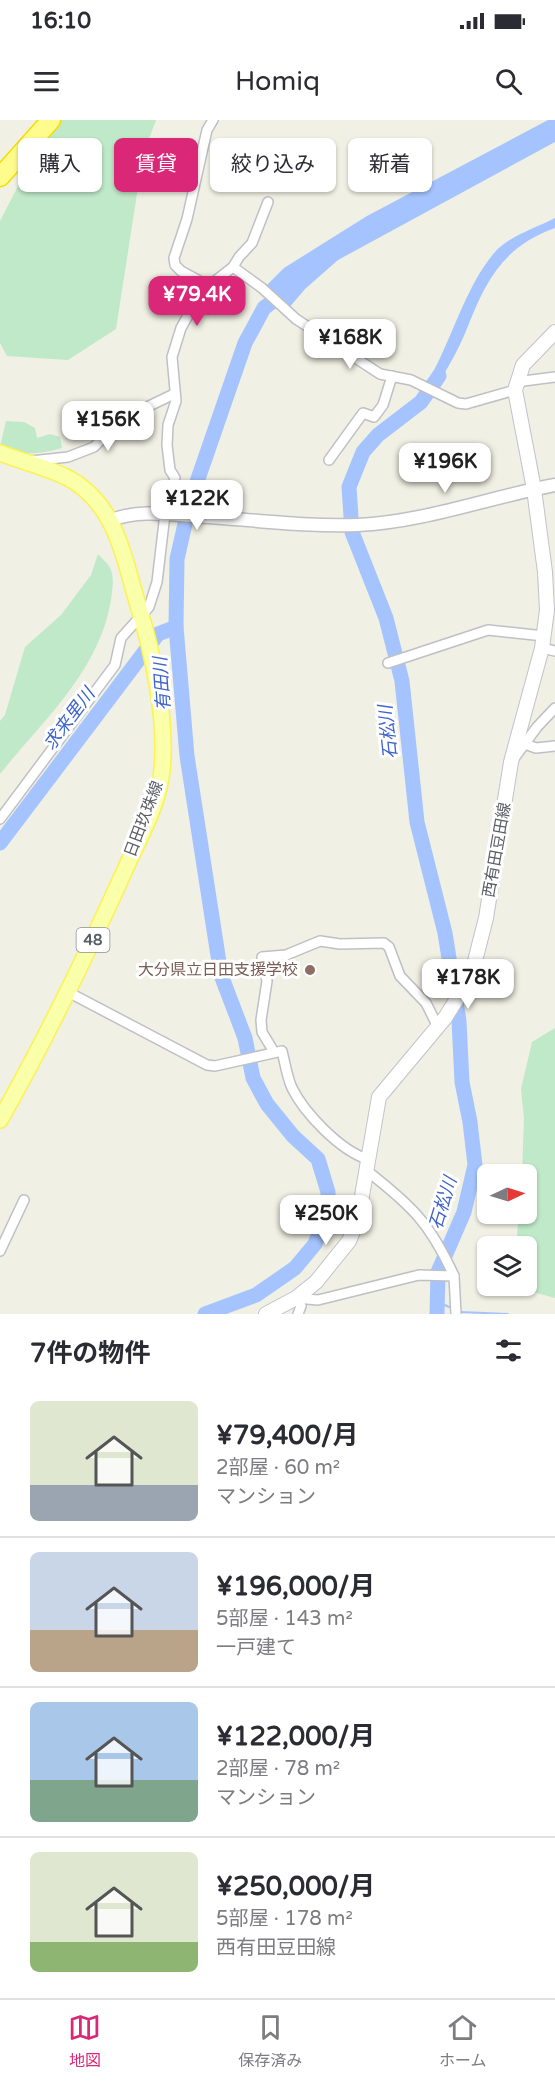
<!DOCTYPE html>
<html lang="ja">
<meta charset="utf-8">
<style>
:root{--surface:#fff;--page:#f7f7f7;--text:#2b2b33;--muted:#7c7c81;--line:#e1e1e2;--accent:#db2777}
body{margin:0;font-family:"Varela Round","Noto Sans JP",sans-serif;background:var(--page);color:var(--text);height:100vh;display:flex;flex-direction:column;font-size:22px;white-space:nowrap}
*{box-sizing:border-box;margin:0}
p{font-size:20px;color:var(--muted)}
.icon{flex:none;width:33px;height:33px;fill:none;stroke:currentColor;stroke-width:2;stroke-linecap:round;stroke-linejoin:round}
.map{position:relative;height:1194px;overflow:hidden}
.side{display:flex;flex-direction:column;background:var(--surface);flex:1}
.side>*{flex:none}
.guide{position:absolute;left:18px;top:18px;width:519px;height:54px;display:flex;gap:12px}
.needle{width:39px;rotate:86deg}
.fabs{position:absolute;left:477px;top:1044px;display:grid;gap:12px}
.fabs a{display:grid;place-items:center;width:60px;height:60px;border-radius:9px;background:var(--surface);box-shadow:0 2px 4px #0004;font-size:30px}
.price{position:absolute;translate:-50% -51px;padding:0 14px;border-radius:12px;background:#fff;color:#222;font-size:20px;line-height:39px;filter:drop-shadow(0 2px 3px #0008)}
.price::after{content:'';position:absolute;left:50%;top:36px;width:18px;height:14px;margin-left:-9px;background:inherit;clip-path:polygon(0 0,100% 0,50% 100%)}
.price.on{background:var(--accent);color:#fff}
ul{padding:0;list-style:none}
li{display:flex;align-items:center;gap:18px;height:150px;padding:0 30px}
li+li{border-top:2px solid var(--line)}
li span{display:grid;place-items:center;flex:none;width:168px;height:120px;border-radius:9px;color:#555}
li>.icon{margin-inline-start:auto}
span .icon{width:72px;height:72px;fill:#fffc;stroke-width:1}
li b{font-size:26px}
h2{display:flex;justify-content:space-between;align-items:center;height:72px;padding:0 30px;font-size:26px}
.pill{padding:0 21px;border-radius:9px;background:var(--surface);box-shadow:0 2px 4px #0004;font-size:21px;line-height:54px}
.pill.on{background:var(--accent);color:#fff}
.status{display:flex;justify-content:space-between;align-items:center;height:42px;padding:0 30px;background:var(--surface);direction:ltr}
.status svg{height:16px;fill:currentColor}
header{display:flex;justify-content:space-between;align-items:center;height:78px;padding:0 30px;background:var(--surface);font-size:27px;font-weight:600}
.menu{display:flex;justify-content:space-around;align-items:center;height:84px;border-top:2px solid var(--line);background:var(--surface);font-size:16px;color:var(--muted)}
.menu a{display:grid;justify-items:center;gap:3px}
.menu .on{color:var(--accent)}
.map>svg:first-child{display:block}
</style>
<div class="status"><b>16:10</b><svg viewBox="0 0 49 12"><path d="M0 12V9h3v3zM5 12V6h3v6zM10 12V3h3v9zM15 12V0h3v12zM26 1h20v11H26zM47 4h2v5h-2z"/></svg></div>
<header><svg class="icon" aria-label="menu" viewBox="0 0 24 24"><path d="M4 6h16M4 12h16M4 18h16"/></svg>Homiq<svg class="icon" aria-label="search" viewBox="0 0 24 24"><circle cx="10" cy="10" r="6"/><path d="M15 15l6 6"/></svg></header>
<div class="map">
<svg width="555" height="1194" viewBox="0 0 555 1194">
<rect width="100%" height="100%" fill="#f0f0e4"/>
<g fill="#bfe9c8">
<path d="M38,0H156L143,35L116,209L68,240L7,236L0,223V101L28,47Z"/>
<path d="M6,301L24,302L35,308L37,318L50,314L60,317L62,328C39,335 23,335 0,327Z"/>
<path d="M98,434C101,438 108,443 110,448C115,458 112,470 111,480C99,552 43,600 0,654V601L5,595L25,527L61,495L91,455Z"/>
<path d="M555,908V1178L526,1170V1126H516L519,1094H526V1054H522L524,999L521,969L532,922Z"/>
</g>
<g fill="#a5c4ff">
<path d="M548,0H555V22L338,140L305,169L288,189L265,167L284,148L367,96Z"/>
<path d="M555,98V108C502,127 485,162 466,211C458,231 446,250 436,269L427,263C451,223 465,166 495,132C509,116 536,108 555,98Z"/>
</g>
<g fill="none" stroke-linecap="round" stroke-linejoin="round">
<g stroke="#a5c4ff" stroke-width="2">
<path d="M437,1182L452,1188"/>
<path d="M460,1192L508,1194"/>
</g>
<g stroke="#a5c4ff" stroke-width="15">
<path d="M0,723L158,514L176,507"/>
<path d="M205,1194L256,1175L295,1148L315,1124L328,1090V1072L318,1039L293,1016L267,984L253,958L245,918L221,855L187,636L176,507L177,439L190,382L245,223L264,188L286,171"/>
<path d="M437,1194L438,1152L464,1092L475,1045L470,1002L462,962L459,901L445,813L417,702L402,561L386,498L352,412L349,367L363,332L378,315L421,282L439,256"/>
</g>
<g stroke="#bec0c6" stroke-width="12">
<g id="minor">
<path d="M233,147L262,168L296,199L380,254L411,260L458,283L466,284L515,270"/>
<path d="M207,165L181,151L175,145L174,138L187,99L207,10L213,0"/>
<path d="M516,262L555,257"/>
<path d="M329,340L363,293L374,297L383,285L392,256"/>
<path d="M31,341L68,337L94,327L120,300L174,274"/>
<path d="M542,528L555,531"/>
<path d="M388,543L488,510L544,516"/>
<path d="M525,624L536,628L555,626"/>
<path d="M515,637L537,607L555,588"/>
<path d="M0,699L115,545L121,518L149,487L157,462L165,394L175,358L170,350L167,325L168,305L176,281L172,237L181,208L201,172L233,147L239,137L252,123L268,82"/>
<path d="M68,872L207,945L215,946L282,931C285,943 287,957 292,968C305,994 340,1030 367,1039"/>
<path d="M274,932L262,912L261,900L267,861L262,837L286,835L320,821L340,824L384,823L389,827L400,856L426,883L438,907"/>
<path d="M366,1050C412,1086 430,1103 454,1156"/>
<path d="M0,1131L24,1080"/>
<path d="M296,1178L318,1180L419,1155L454,1156L456,1194"/>
<path d="M296,1178L301,1186L298,1194"/>
</g>
</g>
<g stroke="#bec0c6" stroke-width="15">
<path id="tertiary" d="M112,400C137,390 166,394 193,396C248,399 303,407 358,405C424,402 490,377 555,365"/>
</g>
<g stroke="#c1c2cb" stroke-width="16">
<path id="secondary" d="M266,1194L296,1178L316,1162L349,1121L358,1099L379,977L445,898L465,866L475,841L486,798L511,642L542,528L547,490L545,452L534,369L515,270L523,245L555,212"/>
</g>
<g stroke="#fcf251" stroke-width="18">
<path id="primary" d="M0,333C21,341 44,347 64,356C115,380 123,435 138,485C153,533 167,600 162,650C159,685 138,720 124,752C86,836 46,919 0,1000"/>
</g>
<g stroke="#f4de00" stroke-width="21">
<path id="motorway" d="M0,57L51,0"/>
</g>
<use href="#minor" stroke="#fff" stroke-width="9"/>
<use href="#tertiary" stroke="#fff" stroke-width="12"/>
<use href="#secondary" stroke="#fff" stroke-width="14"/>
<use href="#primary" stroke="#faffaa" stroke-width="15"/>
<use href="#motorway" stroke="#fffb8c" stroke-width="18"/>
</g>
<circle fill="#8d6e63" stroke="#fff" stroke-width="2" cx="310" cy="850" r="6"/>
<g text-anchor="middle" dominant-baseline="central" stroke-width="6" stroke-linejoin="round" paint-order="stroke">
<rect fill="#fff" stroke="#8d8e94" stroke-width="1.5" x="76.5" y="808" width="33" height="24" rx="4.5"/>
<g font-size="15" font-weight="bold" fill="#5c5e66">
<text x="93" y="820">48</text>
</g>
<g font-size="16" fill="#5c5e66" stroke="#fff">
<text transform="translate(144 699) rotate(-69)">日田玖珠線</text>
<text transform="translate(497 730) rotate(-80)">西有田豆田線</text>
</g>
<g font-size="16" fill="#785e54" stroke="#fff" text-anchor="end">
<text x="298" y="850">大分県立日田支援学校</text>
</g>
<g font-size="18" font-style="italic" fill="#3e64cd" stroke="#fff">
<text transform="translate(162 564) rotate(-94)">有田川</text>
<text transform="translate(69 599) rotate(-53)">求来里川</text>
<text transform="translate(388 612) rotate(-96)">石松川</text>
<text transform="translate(443 1083) rotate(-73)">石松川</text>
</g>
</g>
</svg>
<div class="fabs">
<a><svg class="needle" viewBox="-14 -14 28 28"><path d="M0-13l5 13h-10z" fill="#e53935"/><path d="M0 13l5-13h-10z" fill="#7c7c81"/></svg></a>
<a><svg class="icon" aria-label="layers" viewBox="0 0 24 24"><path d="M12 4l9 5-9 5-9-5zM3 14l9 5 9-5"/></svg></a>
</div>
<b class="price on" style="left:197px;top:207px">¥79.4K</b>
<b class="price" style="left:350px;top:250px">¥168K</b>
<b class="price" style="left:108px;top:332px">¥156K</b>
<b class="price" style="left:445px;top:374px">¥196K</b>
<b class="price" style="left:197px;top:411px">¥122K</b>
<b class="price" style="left:468px;top:890px">¥178K</b>
<b class="price" style="left:326px;top:1126px">¥250K</b>
<div class="guide">
<a class="pill">購入</a>
<a class="pill on">賃貸</a>
<a class="pill">絞り込み</a>
<a class="pill">新着</a>
</div>
</div>
<section class="side">
<h2>7件の物件<svg class="icon" aria-label="filters" viewBox="0 0 24 24"><path d="M4 7h16M4 17h16"/><circle cx="9" cy="7" r="2"/><circle cx="15" cy="17" r="2"/></svg></h2>
<ul>
<li><span style="background:linear-gradient(#dfe7d0 70%,#9aa5b1 0)"><svg class="icon" aria-label="home" viewBox="0 0 24 24"><path d="M3 11l9-7 9 7M6 9v11h12V9"/></svg></span><div><b>¥79,400/月</b><p>2部屋 · 60 m²</p><p>マンション</p></div></li>
<li><span style="background:linear-gradient(#c9d6e8 65%,#b9a48a 0)"><svg class="icon" aria-label="home" viewBox="0 0 24 24"><path d="M3 11l9-7 9 7M6 9v11h12V9"/></svg></span><div><b>¥196,000/月</b><p>5部屋 · 143 m²</p><p>一戸建て</p></div></li>
<li><span style="background:linear-gradient(#a9c7e8 65%,#7fa58c 0)"><svg class="icon" aria-label="home" viewBox="0 0 24 24"><path d="M3 11l9-7 9 7M6 9v11h12V9"/></svg></span><div><b>¥122,000/月</b><p>2部屋 · 78 m²</p><p>マンション</p></div></li>
<li><span style="background:linear-gradient(#dfe7d0 75%,#8fb573 0)"><svg class="icon" aria-label="home" viewBox="0 0 24 24"><path d="M3 11l9-7 9 7M6 9v11h12V9"/></svg></span><div><b>¥250,000/月</b><p>5部屋 · 178 m²</p><p>西有田豆田線</p></div></li>
</ul>
</section>
<nav class="menu">
<a class="on"><svg class="icon" aria-label="map" viewBox="0 0 24 24"><path d="M3 6l6-2 6 2 6-2v14l-6 2-6-2-6 2zM9 4v14M15 6v14"/></svg>地図</a>
<a><svg class="icon" aria-label="saved" viewBox="0 0 24 24"><path d="M7 4h10v16l-5-4-5 4z"/></svg>保存済み</a>
<a><svg class="icon" aria-label="home" viewBox="0 0 24 24"><path d="M3 11l9-7 9 7M6 9v11h12V9"/></svg>ホーム</a>
</nav>
